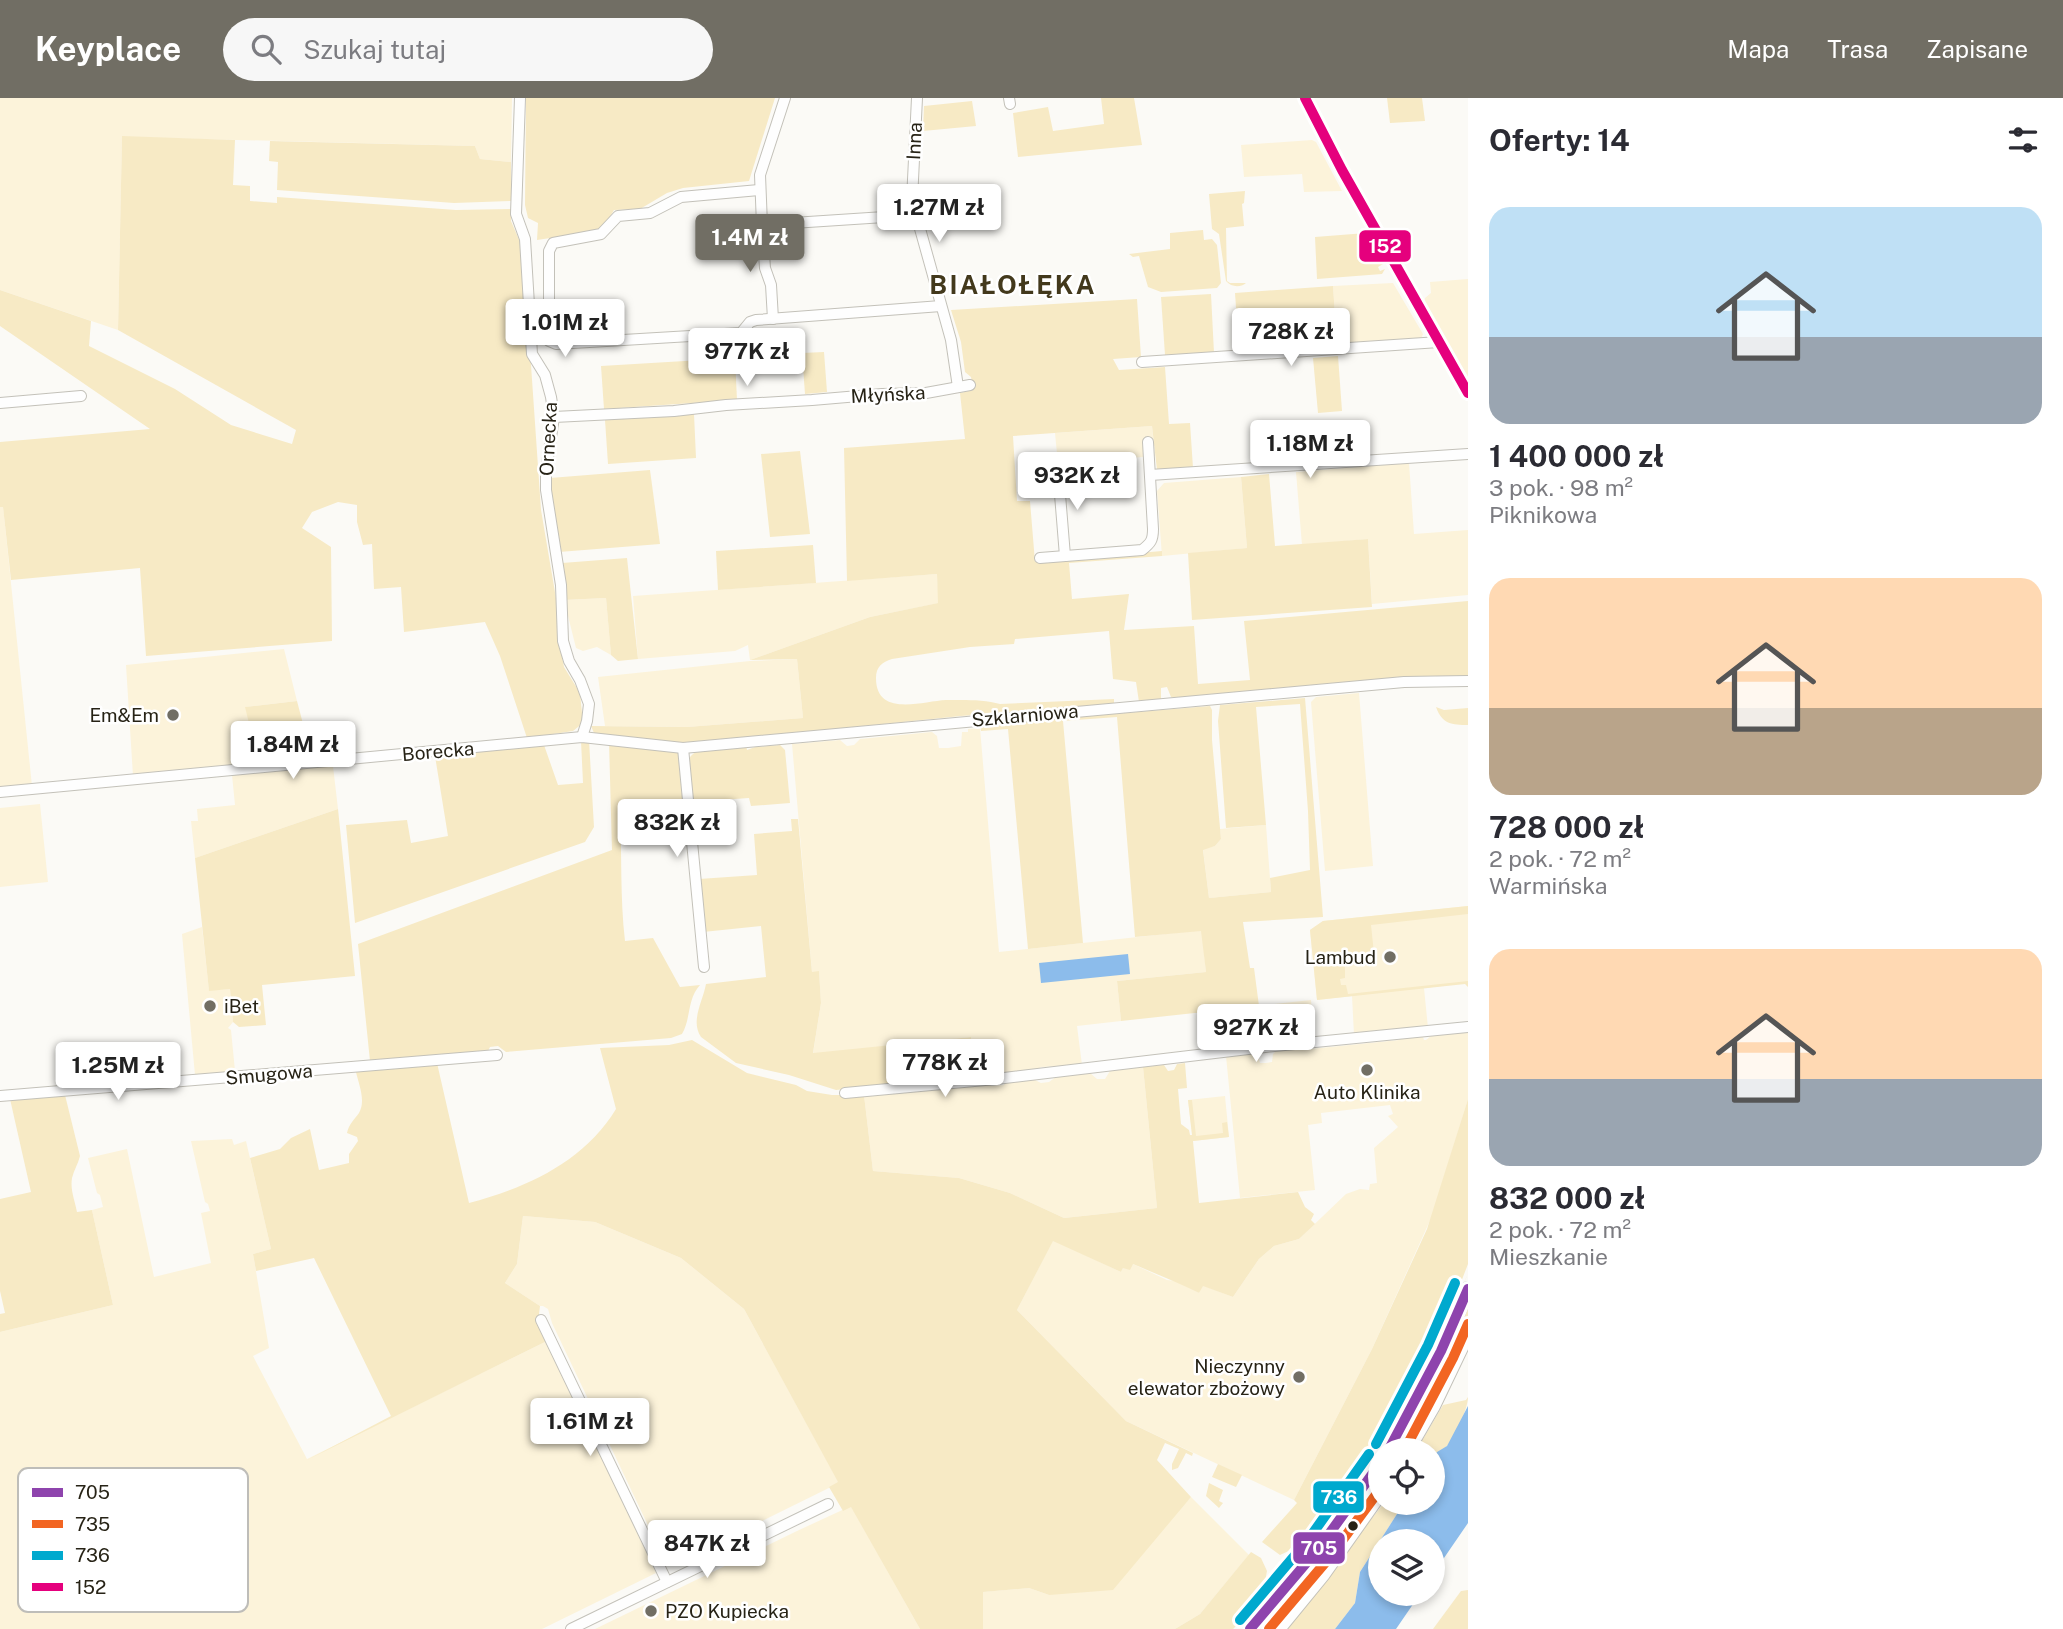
<!DOCTYPE html>
<html lang="pl">
<meta charset="utf-8">
<style>
:root{--surface:#fff;--page:#f7f7f7;--text:#2b2b33;--muted:#7c7c81;--accent:#716e64}
body{margin:0;font-family:"Public Sans",sans-serif;background:var(--page);color:var(--text);height:100vh;display:flex;flex-direction:column;font-size:26px;white-space:nowrap}
*{box-sizing:border-box;margin:0}
p{font-size:23px;color:var(--muted)}
.icon{flex:none;width:38px;height:38px;fill:none;stroke:currentColor;stroke-width:2;stroke-linecap:round;stroke-linejoin:round}
.map{position:relative;flex:1;overflow:hidden}
.side{display:flex;flex-direction:column;background:var(--surface);width:595px}
.side>*{flex:none}
.controls{position:absolute;left:1368px;top:1340px;display:grid;gap:14px}
.controls a{display:grid;place-items:center;width:77px;height:77px;border-radius:50%;background:var(--surface);box-shadow:0 4px 10px #0003;font-size:35px}
.price{position:absolute;translate:-50% -60px;padding:0 16px;border-radius:7px;background:#fff;color:#222;font-size:23px;line-height:46px;filter:drop-shadow(0 2px 4px #0008)}
.price::after{content:'';position:absolute;left:50%;top:42px;width:21px;height:16px;margin-left:-10px;background:inherit;clip-path:polygon(0 0,100% 0,50% 100%)}
.price.current{background:var(--accent);color:#fff}
ul{padding:0;list-style:none}
li{display:grid;align-content:center;gap:14px;height:371px;padding:0 21px}
li span{display:grid;place-items:center;height:217px;border-radius:21px;color:#555}
li>.icon{margin-inline-start:auto}
span .icon{width:126px;height:126px;fill:#fffc;stroke-width:1}
li b{font-size:30px}
h2{display:flex;justify-content:space-between;align-items:center;height:84px;padding:0 21px;font-size:30px}
header{display:flex;align-items:center;gap:42px;box-sizing:border-box;height:98px;padding:0 35px;background:var(--accent);color:#fff}
header strong{font-size:33px}
nav{display:flex;gap:38px;margin-inline-start:auto;font-size:24px}
.search{width:490px;height:63px;background:var(--page);display:flex;align-items:center;gap:18px;box-sizing:border-box;padding:0 24px;border-radius:38px;color:var(--muted);font-size:26px}
main{display:flex;flex:1;min-height:0}
.map>svg:first-child{display:block}
</style>
<header>
<strong>Keyplace</strong>
<div class="search"><svg class="icon" aria-label="search" viewBox="0 0 24 24"><circle cx="10" cy="10" r="6"/><path d="M15 15l6 6"/></svg>Szukaj tutaj</div>
<nav><a>Mapa</a><a>Trasa</a><a>Zapisane</a></nav>
</header>
<main>
<div class="map">
<svg width="1468" height="1531" viewBox="0 0 1468 1531">
<rect width="100%" height="100%" fill="#fbfaf6"/>
<g fill="#fcf3da">
<path d="M0,0H512L511,64L480,61L475,48L122,39L118,232L0,192Z"/>
<path d="M1312,42L1316,44L1342,93L1304,94L1302,76L1244,79L1241,47Z"/>
<path d="M1468,181V283L1424,205L1425,200L1431,195L1430,184Z"/>
<path d="M1393,185L1423,236L1421,241L1337,247L1333,188Z"/>
<path d="M1152,328L1155,358L1058,366L1055,335Z"/>
<path d="M1409,365L1414,436L1468,432V497L1372,506L1368,441L1302,447L1296,374Z"/>
<path d="M1241,379L1247,450L1162,458L1157,393L1164,385Z"/>
<path d="M3,408L32,688L0,691V409Z"/>
<path d="M937,476L939,505L870,519L750,562L748,547L735,553L638,561L633,498Z"/>
<path d="M606,500L611,557L597,549L583,553L576,550L564,502Z"/>
<path d="M284,551L297,603L246,609L259,666L133,678L126,567Z"/>
<path d="M797,561L803,620L687,629L605,628L598,579L750,563Z"/>
<path d="M1359,595L1373,768L1325,773L1311,604L1316,599Z"/>
<path d="M980,630L999,854L1202,832L1206,874L1117,883L1121,923L1077,928L1082,967L1041,969L1037,972L975,979L971,939L813,956L821,905L819,874H812L792,646L840,642L847,648L854,647L860,641L932,634L937,638L939,650H948L961,648L962,634H968V631Z"/>
<path d="M333,668L338,711L195,760L191,723H198L197,711L235,707L232,677Z"/>
<path d="M40,706L48,784L0,789V710Z"/>
<path d="M1266,727L1271,794L1209,800L1203,751L1215,748L1221,741L1220,731Z"/>
<path d="M1468,808V885L1424,890L1428,930L1354,937L1352,898L1317,902L1310,832L1323,823Z"/>
<path d="M202,829L209,892L230,891L233,924L228,930L231,932L235,973L195,977L182,836Z"/>
<path d="M1311,902L1313,939L1232,947L1229,911Z"/>
<path d="M1468,934V1001L1432,1118L1372,1251L1294,1402L1126,1323L1017,1212L1053,1142L1121,1174L1123,1170L1133,1166L1167,1182L1176,1183L1199,1195L1202,1187L1233,1199L1259,1161L1274,1148L1299,1141L1346,1096L1360,1091L1369,1092L1370,1086L1377,1085L1374,1050L1398,1029L1388,1018L1393,1016L1390,1007L1321,1015L1322,1025L1308,1027L1315,1092L1240,1100L1226,958L1257,954L1260,965H1266L1272,964L1273,956L1278,951L1300,949V952L1399,942L1400,938L1413,936L1415,940L1423,939L1424,942H1426L1431,938Z"/>
<path d="M1143,969L1157,1110L1064,1120L1010,1095L959,1080L873,1073L864,997L989,985L991,988L1004,987V984L1035,982L1041,985L1049,984L1056,979L1090,975L1097,981H1105L1110,973Z"/>
<path d="M1225,998L1229,1039L1193,1043L1188,1002Z"/>
<path d="M232,1041L234,1047L246,1043L271,1151L253,1156L269,1250L253,1258L307,1361L547,1243L656,1475L542,1531H0V1234L113,1207L92,1112L103,1109L100,1097L97,1095L88,1060L127,1051L154,1179L211,1165L201,1115L210,1113L208,1106L205,1104L191,1043Z"/>
<path d="M523,1118L595,1124L681,1160L744,1211L839,1385L679,1464L663,1459L552,1225L548,1211L543,1208H540L505,1185L517,1166Z"/>
<path d="M1191,1399L1249,1457L1200,1516L1175,1531H983L982,1494L1029,1490L1049,1497L1181,1409Z"/>
<path d="M851,1408L920,1531H595L797,1433Z"/>
</g>
<g fill="#f7eac5">
<path d="M526,0H775L749,83L683,90L667,95L640,111L614,112L603,131L597,133L537,142L538,125L528,120L525,107Z"/>
<path d="M1101,0H1134L1142,47L1018,59L1013,15L1048,9L1053,33L1104,26Z"/>
<path d="M1387,0H1422L1425,23L1390,25Z"/>
<path d="M972,3L976,28L923,33L924,8Z"/>
<path d="M122,38L235,42L233,87L250,88V103L277,105V99L456,112L511,111V123L523,151L541,412L558,512L559,542L564,569L580,595L583,625L573,633L527,640L500,558L485,524L404,534L401,489L374,491L372,446L363,447L357,424V407L338,404L312,414L302,430L331,449L332,543L146,558L140,470L11,482L3,409H0V344L150,331L0,228V192L91,223L89,248L175,291L231,327L292,346L296,332L118,232Z"/>
<path d="M270,43L475,48L480,61L511,64V103L454,105L277,92L278,64L269,63Z"/>
<path d="M1245,93L1244,105L1242,106L1244,128L1226,130L1227,183L1230,185H1246C1240,190 1231,189 1226,183L1219,136L1212,131L1209,96Z"/>
<path d="M1203,132L1204,142L1212,141L1217,147L1221,185L1217,190L1161,194L1148,189L1139,158L1133,159L1129,156L1170,151V135Z"/>
<path d="M1366,135L1383,166L1378,169L1380,173L1385,171L1382,176L1317,181L1315,139Z"/>
<path d="M1333,188L1337,247L1239,253L1235,195Z"/>
<path d="M1211,196L1214,255L1165,257L1161,199Z"/>
<path d="M1137,201L1141,259L1113,261L1119,272L1165,269L1169,326L1190,325L1193,370L1157,372L1152,328L1013,338L1017,403H1030L1035,464L1162,453V458L1069,465L1072,501L1129,496L1124,532L1194,528L1198,586L1250,582L1244,523L1468,503V579L1175,600L1171,599L1167,589L1161,590V602L1139,604L1136,584L1113,581L1109,533L1015,541L1014,546L970,549L892,561C882,564 876,569 876,580C876,620 923,603 946,602C962,602 984,601 1000,606L1114,601V606L961,618L689,646L664,645L594,635L591,628L687,629L803,620L797,561L750,562L870,519L938,505L937,476L847,483L844,350L965,341L960,295L973,292L971,279L965,274L961,244L951,212Z"/>
<path d="M824,254L827,294L805,296L802,255Z"/>
<path d="M1338,258L1342,313L1318,315L1313,260Z"/>
<path d="M735,260L737,302L604,311L601,268Z"/>
<path d="M694,316L696,360L608,366L605,322Z"/>
<path d="M800,353L810,436L770,439L761,356Z"/>
<path d="M650,372L660,446L559,454L548,383L550,380Z"/>
<path d="M1269,376L1275,448L1368,441L1372,509L1192,522L1188,455L1247,450L1241,379Z"/>
<path d="M813,447L816,485L718,492L716,453Z"/>
<path d="M627,460L638,561L618,563L611,557L606,500L564,502L562,465Z"/>
<path d="M1305,600L1323,819L1243,824L1250,870H1254L1259,908L1121,923L1117,883L1206,874L1201,833L1135,839L1117,619L1063,623L1083,845L1028,851L1008,631L981,633L980,627L1210,608L1212,612V642L1221,741L1215,748L1203,752L1209,800L1271,794L1270,780L1310,772L1308,713L1300,606L1256,609L1266,727L1226,730L1218,623L1220,607Z"/>
<path d="M297,603L312,660L259,666L245,609Z"/>
<path d="M1436,609L1444,612L1468,610V627C1452,627 1442,626 1436,609Z"/>
<path d="M589,642L594,729L585,744L355,825L346,727L407,722L411,745L448,738L435,658L544,647L558,687L583,685L581,643Z"/>
<path d="M609,644L678,655L683,707L620,712C622,756 620,800 625,843L653,840L680,889L700,887C687,901 691,921 682,936L671,940L506,954L498,948L490,949L488,953L370,963L358,846L612,752Z"/>
<path d="M746,647L747,652L755,649L780,647L785,652L790,705L751,708L749,700L692,704L689,661C697,645 730,649 746,647Z"/>
<path d="M338,711L355,878L262,887L266,927L239,929L233,924L230,891L209,893L195,760Z"/>
<path d="M791,721H798L812,874L819,873L821,905L813,955L971,939L975,979L836,992L789,977L736,965L701,939C690,923 703,903 706,886L766,879L761,828L703,834L699,781L757,777L754,736L792,733Z"/>
<path d="M1468,808V816L1371,827L1375,865L1345,868V880L1340,881L1341,887H1346L1348,896L1468,883V889L1465,886L1317,902L1310,832L1323,823Z"/>
<path d="M692,942L747,975L796,987L807,993L832,997H864L873,1073L959,1080L1010,1095L1064,1120L1157,1110L1143,969L1164,967L1168,973L1174,972L1177,966L1185,965L1187,990L1178,991L1181,1026L1189,1032L1190,1037H1192L1188,1002H1192L1196,1038L1223,1035L1222,1025L1227,1024L1229,1039L1193,1043L1199,1105L1298,1094L1305,1109L1314,1116L1311,1122L1315,1126L1299,1141L1274,1148L1259,1161L1233,1199L1203,1188L1199,1195C1177,1184 1156,1176 1133,1166L1130,1172L1123,1170L1121,1174L1053,1143L1017,1212L1126,1323L1193,1355L1192,1358L1186,1355L1178,1370L1172,1372V1366L1179,1351L1165,1345L1157,1362L1191,1399L1113,1492L1049,1497L1029,1490L983,1494V1531H920L851,1409L843,1413L829,1389L838,1384L744,1211L681,1160L595,1124L523,1118L517,1166L505,1185L540,1208L538,1224L547,1243L307,1362L391,1318L314,1160L256,1173L253,1156L271,1151L250,1060L280,1051L291,1040L310,1031L319,1072L349,1065V1056L358,1043L357,1039L347,1035C349,1026 354,1022 359,1015C366,1003 359,987 356,974L437,965L469,1105C526,1090 584,1064 616,1011L600,950L669,947Z"/>
<path d="M65,997L80,1058C78,1066 74,1072 72,1080C70,1092 75,1103 77,1114L92,1112L113,1207L0,1234V1216L5,1215L0,1193V1101L31,1094L10,1001Z"/>
<path d="M1468,1001V1166L1451,1210L1412,1292L1384,1341L1310,1443L1280,1457L1262,1444L1297,1405L1294,1402L1372,1251L1427,1131Z"/>
<path d="M1468,1175L1444,1238L1404,1317L1387,1346L1323,1434L1400,1320L1445,1232Z"/>
<path d="M1468,1202V1224L1459,1246L1402,1353H1393Z"/>
<path d="M1468,1299C1468,1310 1455,1340 1447,1348C1442,1353 1437,1353 1433,1360V1353H1416L1443,1307L1466,1302Z"/>
<path d="M1218,1366L1242,1377L1236,1389L1212,1379Z"/>
<path d="M1381,1371V1385L1338,1442L1334,1438Z"/>
<path d="M1209,1385L1223,1392L1219,1403L1223,1405L1219,1410L1206,1398Z"/>
<path d="M1384,1405H1404L1360,1474L1355,1505L1335,1531H1284Z"/>
<path d="M1251,1454L1261,1460L1267,1473L1262,1500L1242,1522L1240,1521L1234,1526L1236,1528L1233,1531H1175L1200,1516Z"/>
<path d="M1295,1491L1293,1501L1267,1531H1256Z"/>
<path d="M1468,1492V1531H1433L1461,1493Z"/>
</g>
<g fill="#8cbceb">
<path d="M1128,856L1130,876L1041,885L1039,865Z"/>
<path d="M1468,1308V1425L1433,1476V1444H1381V1496H1420L1396,1531H1335L1355,1505L1360,1474L1404,1405H1433V1360L1437,1354L1447,1348Z"/>
</g>
<g fill="none" stroke-linecap="round" stroke-linejoin="round">
<g stroke="#c3c1b9" stroke-width="12">
<g id="minor">
<path d="M520,0L516,116L525,141L532,256L545,277L551,299L554,319L546,373V392L561,487L563,543L569,563L580,582L589,606L587,623L582,639"/>
<path d="M785,0L760,77L762,127L915,117"/>
<path d="M917,0L912,102L951,242L958,289"/>
<path d="M1009,0L1010,6"/>
<path d="M1305,0L1342,72L1468,295"/>
<path d="M759,92L681,99L650,115L618,118L601,136L553,145L549,153V243L556,246L741,235L750,224L756,222L941,208"/>
<path d="M762,127L765,170L771,187L773,221"/>
<path d="M1142,264L1439,244"/>
<path d="M0,305L81,298"/>
<path d="M554,319L674,313L726,307L812,302L882,296L926,295L970,287"/>
<path d="M1058,372L1065,458"/>
<path d="M1150,377L1468,356"/>
<path d="M1040,460L1142,452C1151,445 1153,442 1153,431L1148,344"/>
<path d="M683,650L704,869"/>
<path d="M0,694L582,639L683,650L1404,584L1468,583"/>
<path d="M845,995L996,981L1265,949L1468,929"/>
<path d="M0,998L497,957"/>
<path d="M541,1222L667,1484"/>
<path d="M571,1531L828,1406"/>
</g>
</g>
<g stroke="#c3c1b9" stroke-width="16">
<g id="major">
<path d="M1388,1353L1441,1253L1468,1191"/>
<path d="M1407,1353L1433,1308L1468,1235"/>
<path d="M1250,1531C1299,1479 1342,1424 1381,1364"/>
<path d="M1278,1531L1323,1476L1381,1394"/>
</g>
</g>
<use href="#minor" stroke="#fefefe" stroke-width="10"/>
<use href="#major" stroke="#fefefe" stroke-width="14"/>
<g stroke="#fff" stroke-width="16">
<g id="bus-1">
<path d="M1388,1353L1441,1253L1468,1191"/>
<path d="M1250,1531L1319,1450L1381,1364"/>
</g>
</g>
<g stroke="#fff" stroke-width="16">
<g id="bus-2">
<path d="M1404,1353L1453,1260L1468,1226"/>
<path d="M1269,1531L1330,1459L1381,1390"/>
</g>
</g>
<g stroke="#fff" stroke-width="16">
<g id="bus-3">
<path d="M1376,1346L1428,1247L1455,1185"/>
<path d="M1240,1522L1308,1442L1369,1356"/>
</g>
</g>
<g stroke="#fff" stroke-width="16">
<path id="bus-4" d="M1305,0L1342,72L1468,295"/>
</g>
<use href="#bus-1" stroke="#8e44ad" stroke-width="10"/>
<use href="#bus-2" stroke="#f26522" stroke-width="10"/>
<use href="#bus-3" stroke="#00a9ce" stroke-width="10"/>
<use href="#bus-4" stroke="#e5007d" stroke-width="10"/>
</g>
<g fill="#716e64" stroke="#fff" stroke-width="2.5">
<circle cx="173" cy="617" r="7"/>
<circle cx="1390" cy="859" r="7"/>
<circle cx="210" cy="908" r="7"/>
<circle cx="1367" cy="972" r="7"/>
<circle cx="1299" cy="1279" r="7"/>
<circle cx="651" cy="1513" r="7"/>
</g>
<circle fill="#272316" stroke="#fff" stroke-width="2.5" cx="1353" cy="1428" r="6"/>
<g text-anchor="middle" dominant-baseline="central" stroke-width="5" stroke-linejoin="round" paint-order="stroke">
<g font-size="19" fill="#272316" stroke="#fff">
<text transform="translate(914 43) rotate(-87)">Inna</text>
<text transform="translate(888 296) rotate(-3)">Młyńska</text>
<text transform="translate(548 341) rotate(-87)">Ornecka</text>
<text transform="translate(1025 617) rotate(-5)">Szklarniowa</text>
<text transform="translate(438 653) rotate(-5)">Borecka</text>
<text transform="translate(269 976) rotate(-5)">Smugowa</text>
</g>
<g font-size="19" fill="#272316" stroke="#fff" text-anchor="end">
<text x="159" y="617">Em&amp;Em</text>
<text x="1376" y="859">Lambud</text>
<text x="224" y="908" text-anchor="start">iBet</text>
<text x="1367" y="994" text-anchor="middle">Auto Klinika</text>
<text x="1285" y="1268">Nieczynny<tspan x="1285" dy="22">elewator zbożowy</tspan></text>
<text x="665" y="1513" text-anchor="start">PZO Kupiecka</text>
</g>
<g font-size="26" font-weight="bold" letter-spacing="2" fill="#43391c" stroke="#fff">
<text x="1013" y="186">BIAŁOŁĘKA</text>
</g>
</g>
<rect x="18" y="1370" width="230" height="144" rx="10" fill="#fff" stroke="#bebdb9" stroke-width="2"/>
<rect x="32" y="1390" width="31" height="9" fill="#8e44ad"/>
<rect x="32" y="1422" width="31" height="8" fill="#f26522"/>
<rect x="32" y="1453" width="31" height="9" fill="#00a9ce"/>
<rect x="32" y="1485" width="31" height="8" fill="#e5007d"/>
<g font-size="19" fill="#272316">
<text x="75" y="1401">705</text>
<text x="75" y="1433">735</text>
<text x="75" y="1464">736</text>
<text x="75" y="1496">152</text>
</g>
<g stroke="#fff" stroke-width="2.5">
<rect x="1358" y="131" width="54" height="34" rx="7" fill="#e5007d"/>
<rect x="1312" y="1382" width="53" height="34" rx="7" fill="#00a9ce"/>
<rect x="1292" y="1433" width="54" height="34" rx="7" fill="#8e44ad"/>
</g>
<g font-size="19" text-anchor="middle" font-weight="bold" fill="#fff">
<text x="1385" y="155">152</text>
<text x="1339" y="1406">736</text>
<text x="1319" y="1457">705</text>
</g>
</svg>
<div class="controls">
<a><svg class="icon" aria-label="locate" viewBox="0 0 24 24"><circle cx="12" cy="12" r="6"/><path d="M12 2v4M12 18v4M2 12h4M18 12h4"/></svg></a>
<a><svg class="icon" aria-label="layers" viewBox="0 0 24 24"><path d="M12 4l9 5-9 5-9-5zM3 14l9 5 9-5"/></svg></a>
</div>
<b class="price" style="left:939px;top:146px">1.27M zł</b>
<b class="price current" style="left:750px;top:176px">1.4M zł</b>
<b class="price" style="left:565px;top:261px">1.01M zł</b>
<b class="price" style="left:1291px;top:270px">728K zł</b>
<b class="price" style="left:747px;top:290px">977K zł</b>
<b class="price" style="left:1310px;top:382px">1.18M zł</b>
<b class="price" style="left:1077px;top:414px">932K zł</b>
<b class="price" style="left:293px;top:683px">1.84M zł</b>
<b class="price" style="left:677px;top:761px">832K zł</b>
<b class="price" style="left:1256px;top:966px">927K zł</b>
<b class="price" style="left:945px;top:1001px">778K zł</b>
<b class="price" style="left:118px;top:1004px">1.25M zł</b>
<b class="price" style="left:590px;top:1360px">1.61M zł</b>
<b class="price" style="left:707px;top:1482px">847K zł</b>
</div>
<section class="side">
<h2>Oferty: 14<svg class="icon" aria-label="filters" viewBox="0 0 24 24"><path d="M4 7h16M4 17h16"/><circle cx="9" cy="7" r="2"/><circle cx="15" cy="17" r="2"/></svg></h2>
<ul>
<li><span style="background:linear-gradient(#bfe0f5 60%,#9aa5b1 0)"><svg class="icon" aria-label="home" viewBox="0 0 24 24"><path d="M3 11l9-7 9 7M6 9v11h12V9"/></svg></span><div><b>1 400 000 zł</b><p>3 pok. · 98 m²</p><p>Piknikowa</p></div></li>
<li><span style="background:linear-gradient(#ffd9b3 60%,#b9a48a 0)"><svg class="icon" aria-label="home" viewBox="0 0 24 24"><path d="M3 11l9-7 9 7M6 9v11h12V9"/></svg></span><div><b>728 000 zł</b><p>2 pok. · 72 m²</p><p>Warmińska</p></div></li>
<li><span style="background:linear-gradient(#ffd9b3 60%,#9aa5b1 0)"><svg class="icon" aria-label="home" viewBox="0 0 24 24"><path d="M3 11l9-7 9 7M6 9v11h12V9"/></svg></span><div><b>832 000 zł</b><p>2 pok. · 72 m²</p><p>Mieszkanie</p></div></li>
</ul>
</section>
</main>
